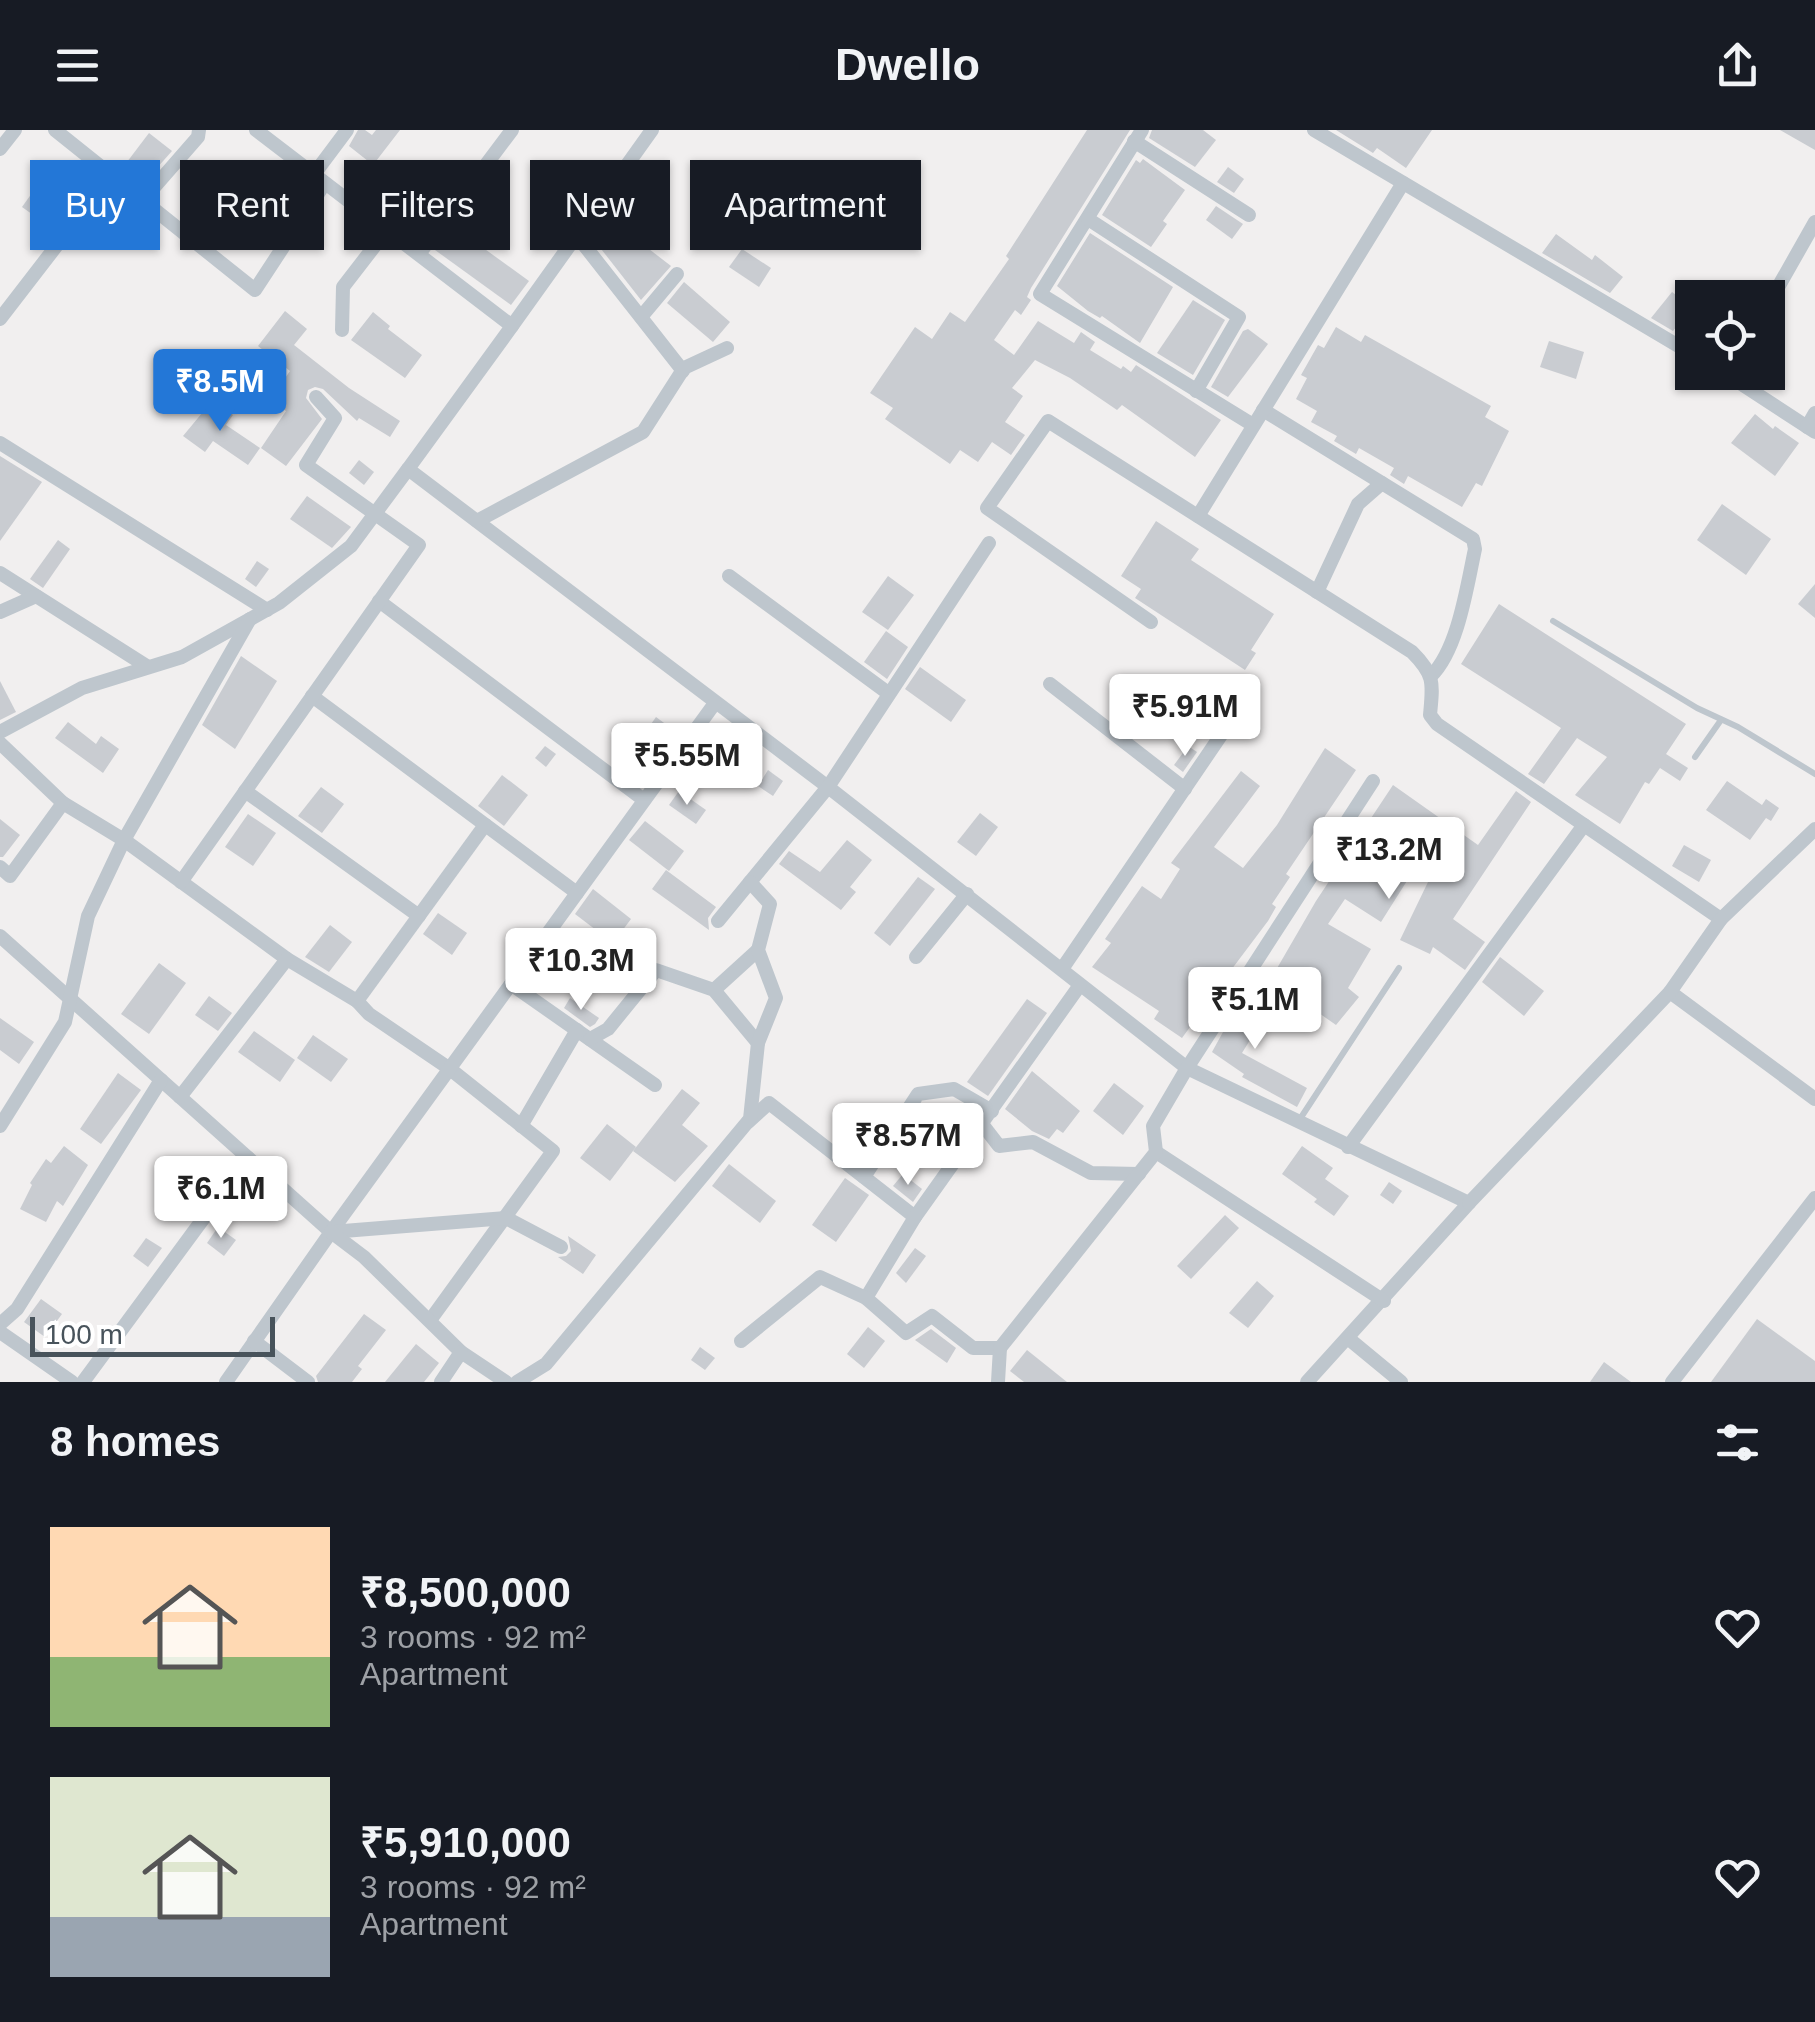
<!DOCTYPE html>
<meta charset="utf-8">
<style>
:root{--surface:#171b24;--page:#242831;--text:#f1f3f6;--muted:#9ea1a6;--accent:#2377d7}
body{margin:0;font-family:Helvetica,sans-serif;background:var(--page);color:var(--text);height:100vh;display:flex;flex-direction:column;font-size:38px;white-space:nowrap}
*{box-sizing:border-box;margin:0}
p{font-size:32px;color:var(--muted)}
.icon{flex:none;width:55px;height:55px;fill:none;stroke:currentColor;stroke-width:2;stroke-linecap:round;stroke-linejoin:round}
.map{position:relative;height:1252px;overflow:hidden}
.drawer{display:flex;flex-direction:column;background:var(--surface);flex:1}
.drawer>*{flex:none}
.guide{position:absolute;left:30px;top:30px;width:1000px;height:90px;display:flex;gap:20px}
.buttons{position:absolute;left:1675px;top:150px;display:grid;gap:20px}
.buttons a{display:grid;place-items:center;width:110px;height:110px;border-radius:0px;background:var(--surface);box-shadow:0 2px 8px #0004;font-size:50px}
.scale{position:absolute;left:30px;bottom:25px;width:245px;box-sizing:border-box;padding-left:10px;border:5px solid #48535b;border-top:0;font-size:28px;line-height:35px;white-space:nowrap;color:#48535b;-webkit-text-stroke:8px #fff;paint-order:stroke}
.price{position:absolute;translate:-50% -85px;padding:0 22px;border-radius:10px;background:#fff;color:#222;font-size:32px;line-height:65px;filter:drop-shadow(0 2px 5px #0008)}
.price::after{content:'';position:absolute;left:50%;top:60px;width:30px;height:22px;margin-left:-15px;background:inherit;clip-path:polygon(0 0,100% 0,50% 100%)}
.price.on{background:var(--accent);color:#fff}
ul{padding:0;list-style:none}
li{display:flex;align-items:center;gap:30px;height:250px;padding:0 50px}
li span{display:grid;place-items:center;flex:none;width:280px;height:200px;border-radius:0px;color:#555}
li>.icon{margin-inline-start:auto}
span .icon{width:120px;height:120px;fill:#fffc;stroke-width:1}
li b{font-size:42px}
h2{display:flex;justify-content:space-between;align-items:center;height:120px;padding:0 50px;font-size:42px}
.chip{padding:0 35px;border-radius:0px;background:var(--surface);box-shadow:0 2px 8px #0004;font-size:35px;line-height:90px}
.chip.on{background:var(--accent);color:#fff}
header{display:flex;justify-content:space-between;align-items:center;height:130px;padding:0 50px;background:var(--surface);font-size:45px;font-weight:700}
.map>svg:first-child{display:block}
</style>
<header><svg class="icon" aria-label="menu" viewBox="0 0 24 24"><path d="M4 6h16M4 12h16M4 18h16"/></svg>Dwello<svg class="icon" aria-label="share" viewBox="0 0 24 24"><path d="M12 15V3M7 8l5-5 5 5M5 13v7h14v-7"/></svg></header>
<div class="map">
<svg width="1815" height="1252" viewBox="0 0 1815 1252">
<rect width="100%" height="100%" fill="#f1efef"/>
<g fill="#c9ccd1">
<path d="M358,0H365L372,5L376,0H400L373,35L349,16Z"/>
<path d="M1087,0H1130L1031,158L1027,167L1031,170L1021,185L1015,180L994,210L1014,225L1038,191L1074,213L1081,202L1095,212L1090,220L1121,239L1123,236L1131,242L1136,235L1221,290L1195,327L1122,275L1117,280L1070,248L1035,230L1012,258L1023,266L1005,292L1025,305L1011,325L992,312L978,332L960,320L950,334L885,289L893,278L870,263L915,197L932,209L950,182L965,192L1009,129L1006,126Z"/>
<path d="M1152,0H1203L1216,10L1195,37L1149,8Z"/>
<path d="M1336,0H1432L1406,38L1377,18L1373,23Z"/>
<path d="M1780,0H1815V20Z"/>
<path d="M149,3L172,21L148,48L127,32Z"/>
<path d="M1143,29L1185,60L1163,91L1167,94L1151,117L1102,85L1136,30L1140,33Z"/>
<path d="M1228,37L1244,49L1234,63L1217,52Z"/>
<path d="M393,55L416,73L401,91L379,73Z"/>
<path d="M37,56L58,71L43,92L22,77Z"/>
<path d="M1216,76L1243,94L1232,109L1206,90Z"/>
<path d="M614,92L671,136L641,170L598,115Z"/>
<path d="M453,96L529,151L511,175L435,120Z"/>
<path d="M1090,103L1173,157L1140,213L1102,186L1100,188L1088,181L1057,156Z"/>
<path d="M1556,104L1592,130L1595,125L1623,147L1610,163L1542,123Z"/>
<path d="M742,119L771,138L759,157L729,137Z"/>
<path d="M684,152L730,192L713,212L667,173Z"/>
<path d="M1672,162L1692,177L1673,201L1651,188Z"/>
<path d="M1193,170L1225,190L1193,245L1157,223Z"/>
<path d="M285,181L307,199L294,215L349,258L400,291L390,307L359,288L357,291L323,259L315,257L308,260L306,268L322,289L286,336L261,318L286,281L270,270L290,241L258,216Z"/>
<path d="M373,182L390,196L388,199L422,225L405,248L351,210Z"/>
<path d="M1336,197L1361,212L1365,205L1491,276L1485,287L1509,301L1482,356L1476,353L1462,377L1408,346L1404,354L1390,345L1394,338L1359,318L1356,324L1334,311L1337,306L1311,292L1317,281L1296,269L1307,248L1301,245L1318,215L1324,218Z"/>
<path d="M1248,199L1268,214L1228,267L1211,257L1243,201Z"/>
<path d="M1549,211L1584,222L1576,249L1540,237Z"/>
<path d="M212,271L233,285L226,295L260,318L248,335L213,311L205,322L183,306Z"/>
<path d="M1755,284L1773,299L1775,296L1799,313L1775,346L1731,313Z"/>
<path d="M0,326L42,352L0,411Z"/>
<path d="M359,330L374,342L364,355L349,343Z"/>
<path d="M307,366L351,397L332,418L290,389Z"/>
<path d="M1722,374L1771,409L1746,445L1697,410Z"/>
<path d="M1156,391L1199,419L1191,430L1274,484L1251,520L1256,523L1245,540L1135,468L1141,459L1121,446Z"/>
<path d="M58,410L70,419L43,458L30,449Z"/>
<path d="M257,431L269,439L256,457L245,449Z"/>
<path d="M888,446L914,465L888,500L862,482Z"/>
<path d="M1815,454V488L1798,474Z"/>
<path d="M1499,474L1686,594L1666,624L1688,638L1680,651L1660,638L1649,654L1645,652L1620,694L1575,665L1607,627L1577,608L1544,654L1528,644L1561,598L1461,534Z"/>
<path d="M886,501L908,517L887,549L864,532Z"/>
<path d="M241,526L277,551L235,619L202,595Z"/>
<path d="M920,537L966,570L951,592L905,559Z"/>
<path d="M0,551L16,582L0,590Z"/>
<path d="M656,587L679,604L665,624L642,607Z"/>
<path d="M68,592L96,614L101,606L119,619L103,643L55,608Z"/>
<path d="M545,616L556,624L546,637L535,628Z"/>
<path d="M1188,616L1197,622L1183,642L1174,635Z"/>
<path d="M1325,618L1356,640L1286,744L1290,747L1272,774L1276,777L1268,791L1198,884L1206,890L1197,902L1190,897L1182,908L1154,889L1159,881L1092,837L1111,813L1105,809L1142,756L1161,769L1180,739L1171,733L1241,641L1260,656L1214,717L1243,738L1277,695Z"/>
<path d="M768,640L783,651L773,666L758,656Z"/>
<path d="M502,645L528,665L504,696L478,676Z"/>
<path d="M1727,651L1762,675L1766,669L1779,678L1771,691L1766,688L1750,710L1706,680Z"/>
<path d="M1393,655L1478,715L1516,661L1531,672L1453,789L1485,812L1465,840L1433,817L1430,824L1400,810L1442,723L1429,716L1381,792L1345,769L1328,794L1371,819L1348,858L1359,867L1336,895L1316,881L1302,902L1274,882L1294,853L1276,840L1316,771Z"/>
<path d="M321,657L344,674L322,703L298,686Z"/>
<path d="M679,661L706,680L696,694L669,675Z"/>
<path d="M980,683L998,697L976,726L957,712Z"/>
<path d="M248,684L276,703L253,736L225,717Z"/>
<path d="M0,689L20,705L3,727H0Z"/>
<path d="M645,691L684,721L669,741L629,710Z"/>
<path d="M847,710L872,730L850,757L856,762L841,780L779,734L789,721L820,742Z"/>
<path d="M1684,715L1711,730L1699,752L1672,736Z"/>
<path d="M666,740L716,777L708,788L709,800L652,759Z"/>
<path d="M918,747L935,759L890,816L874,803Z"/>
<path d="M593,759L631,789L613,813L575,784Z"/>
<path d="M438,783L467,803L452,825L423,804Z"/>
<path d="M330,795L352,812L329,842L305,827Z"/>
<path d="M1500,827L1544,861L1524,886L1482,852Z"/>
<path d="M159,833L186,853L149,904L121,884Z"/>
<path d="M1249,861L1271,876L1242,923L1307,958L1297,977L1242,947L1244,944L1212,922L1223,902L1240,883L1237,881Z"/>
<path d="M209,866L232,883L218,901L195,885Z"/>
<path d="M570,868L599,888L595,894L590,897L564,878Z"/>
<path d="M1027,869L1047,883L988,966L967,952Z"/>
<path d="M0,888L34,912L19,934L0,920Z"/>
<path d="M254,901L295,930L280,952L238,922Z"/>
<path d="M313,905L348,929L331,952L297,928Z"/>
<path d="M1032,941L1080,981L1063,1003L1057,999L1049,1009L1032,1001L1005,979Z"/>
<path d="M118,943L141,960L101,1014L80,999Z"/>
<path d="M1114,953L1144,976L1123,1005L1093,981Z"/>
<path d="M682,959L700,973L682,995L708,1016L675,1052L633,1021Z"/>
<path d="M607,994L636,1017L610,1051L580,1028Z"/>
<path d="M64,1016L88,1035L63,1076L57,1071L46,1092L20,1079L32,1055L30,1053L46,1029L51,1033Z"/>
<path d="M1302,1016L1333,1038L1325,1049L1349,1066L1334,1086L1314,1072L1317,1069L1282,1044Z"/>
<path d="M729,1034L776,1071L760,1093L712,1056Z"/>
<path d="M903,1044L922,1059L913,1072L893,1056Z"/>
<path d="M845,1048L869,1065L836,1112L812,1095Z"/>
<path d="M1389,1052L1402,1061L1393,1074L1380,1065Z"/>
<path d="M1225,1085L1239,1098L1191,1149L1177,1136Z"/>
<path d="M218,1097L236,1110L224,1126L207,1113Z"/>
<path d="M568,1106L596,1125L583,1144L558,1127L566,1126L571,1121Z"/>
<path d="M146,1108L162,1118L148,1137L133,1126Z"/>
<path d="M915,1118L926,1126L906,1153L896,1143Z"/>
<path d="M1257,1151L1274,1166L1248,1198L1229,1183Z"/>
<path d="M41,1169L62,1184L45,1207L24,1192Z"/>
<path d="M364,1184L386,1200L358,1236L362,1239L352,1252H318L316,1246Z"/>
<path d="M1757,1189L1815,1231V1252H1711Z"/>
<path d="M868,1197L885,1211L864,1238L847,1224Z"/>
<path d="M931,1199L956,1218L947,1233L915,1210Z"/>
<path d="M416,1214L439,1233L424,1252H385Z"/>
<path d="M700,1217L715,1228L705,1240L691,1230Z"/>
<path d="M1027,1220L1067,1252H1024L1010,1241Z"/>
<path d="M1604,1232L1631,1252H1590Z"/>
</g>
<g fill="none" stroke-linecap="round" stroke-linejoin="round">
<g stroke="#bec6cd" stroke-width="6">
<path d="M1553,491L1697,578L1738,597L1815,644"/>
<path d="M1695,627L1721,590"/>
<path d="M1298,992L1399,838"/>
</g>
<g stroke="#bec6cd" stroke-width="14">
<path d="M55,0L255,160L325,53"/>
<path d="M256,0L512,196L408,339L828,657L1187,938L1469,1073L1307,1252"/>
<path d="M1142,0L1040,164L1253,295"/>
<path d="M1314,0L1692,224"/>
<path d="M1134,11L1249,85"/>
<path d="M0,19L15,0"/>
<path d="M143,70L198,7L199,0"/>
<path d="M1088,89L1239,187L1196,261"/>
<path d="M577,106L683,241"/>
<path d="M267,107L347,0"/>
<path d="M419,124L512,0"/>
<path d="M1768,175L1815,92"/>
<path d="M641,187L677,144"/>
<path d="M0,189L111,45"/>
<path d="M512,196L652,0"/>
<path d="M342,200L343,157L387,100"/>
<path d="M1723,242L1815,302"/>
<path d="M1263,280L1473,409L1475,419C1467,456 1458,520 1431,546"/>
<path d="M1807,297L1815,283"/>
<path d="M0,313L267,480"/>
<path d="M1198,386L1403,53"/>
<path d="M477,391L643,302L684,238L727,218"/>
<path d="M0,443L148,537"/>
<path d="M729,446L888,563"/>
<path d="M1317,462L1358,374L1382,353"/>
<path d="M379,471L644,670"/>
<path d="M0,482L36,466"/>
<path d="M1151,492L987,378L1048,291L1412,522C1435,545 1433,553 1430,585L1437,594L1721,789"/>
<path d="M1050,554L1185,659"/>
<path d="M312,566L577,763"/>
<path d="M0,602L82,558L182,527L279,473L351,416L408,339"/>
<path d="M0,613L63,673L124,710L287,829L357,871L369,884L450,939L553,1021L431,1189"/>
<path d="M245,661L419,786"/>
<path d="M0,737L10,746L63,673"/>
<path d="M181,752L419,415L306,335L335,288L316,267"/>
<path d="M718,791L828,657L989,413"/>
<path d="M0,806L331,1102L226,1252"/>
<path d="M916,827L967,764"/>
<path d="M1062,839L1232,589"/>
<path d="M511,854L655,955"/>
<path d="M714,860L758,820"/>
<path d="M1670,862L1815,969"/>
<path d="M357,871L485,695"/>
<path d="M590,909L608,899L656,840L714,860L758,913"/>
<path d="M180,967L287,829"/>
<path d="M748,992L769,973L915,1087"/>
<path d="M982,994L999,1016L1033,1012L1091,1043L1139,1044"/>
<path d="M0,996L65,892L88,786L124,710L250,489"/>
<path d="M521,996L577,900"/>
<path d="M1348,1017L1584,695"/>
<path d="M1156,1022L1384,1171"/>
<path d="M864,1047L918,964L954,959L992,981"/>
<path d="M1469,1073L1670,862L1721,789L1815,699"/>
<path d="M331,1102L715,573"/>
<path d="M331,1102L506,1088L561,1117"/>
<path d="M331,1102L364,1127L461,1222L506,1252"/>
<path d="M866,1168L915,1087L1080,855"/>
<path d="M0,1194L17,1179L161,950"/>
<path d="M0,1202L72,1252"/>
<path d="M1349,1209L1401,1252"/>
<path d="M254,1211L308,1252"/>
<path d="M741,1211L820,1147L866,1168L906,1203L932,1186L973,1218H1000L998,1252"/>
<path d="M1000,1218L1156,1022L1153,996L1187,938L1373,651"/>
<path d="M83,1252L248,1028"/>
<path d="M441,1252L461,1222"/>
<path d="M517,1252L546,1234L750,989L758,913L776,868L758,820L770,774L750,752"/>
<path d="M1672,1252L1815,1068"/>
</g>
</g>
</svg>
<div class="buttons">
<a><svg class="icon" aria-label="locate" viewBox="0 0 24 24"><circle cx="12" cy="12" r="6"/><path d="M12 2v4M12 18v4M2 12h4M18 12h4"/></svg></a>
</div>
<div class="scale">100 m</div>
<b class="price on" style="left:220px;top:304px">₹8.5M</b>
<b class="price" style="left:1185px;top:629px">₹5.91M</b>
<b class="price" style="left:687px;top:678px">₹5.55M</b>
<b class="price" style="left:1389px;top:772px">₹13.2M</b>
<b class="price" style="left:581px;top:883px">₹10.3M</b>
<b class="price" style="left:1255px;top:922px">₹5.1M</b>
<b class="price" style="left:908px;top:1058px">₹8.57M</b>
<b class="price" style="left:221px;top:1111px">₹6.1M</b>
<div class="guide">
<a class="chip on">Buy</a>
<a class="chip">Rent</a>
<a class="chip">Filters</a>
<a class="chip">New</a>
<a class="chip">Apartment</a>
</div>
</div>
<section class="drawer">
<h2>8 homes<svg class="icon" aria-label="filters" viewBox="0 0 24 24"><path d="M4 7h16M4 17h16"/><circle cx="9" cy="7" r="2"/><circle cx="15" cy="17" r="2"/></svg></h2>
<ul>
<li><span style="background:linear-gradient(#ffd9b3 65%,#8fb573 0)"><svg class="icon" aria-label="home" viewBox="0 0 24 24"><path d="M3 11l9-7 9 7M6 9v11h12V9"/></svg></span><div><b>₹8,500,000</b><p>3 rooms · 92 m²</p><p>Apartment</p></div><svg class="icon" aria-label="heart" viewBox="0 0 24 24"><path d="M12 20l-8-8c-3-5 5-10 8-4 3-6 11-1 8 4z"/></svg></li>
<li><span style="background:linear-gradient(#dfe7d0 70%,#9aa5b1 0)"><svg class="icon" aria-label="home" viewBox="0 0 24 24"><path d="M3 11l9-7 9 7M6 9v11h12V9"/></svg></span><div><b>₹5,910,000</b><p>3 rooms · 92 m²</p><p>Apartment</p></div><svg class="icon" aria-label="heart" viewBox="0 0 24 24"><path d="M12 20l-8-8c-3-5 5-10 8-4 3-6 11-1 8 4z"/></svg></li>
</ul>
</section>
